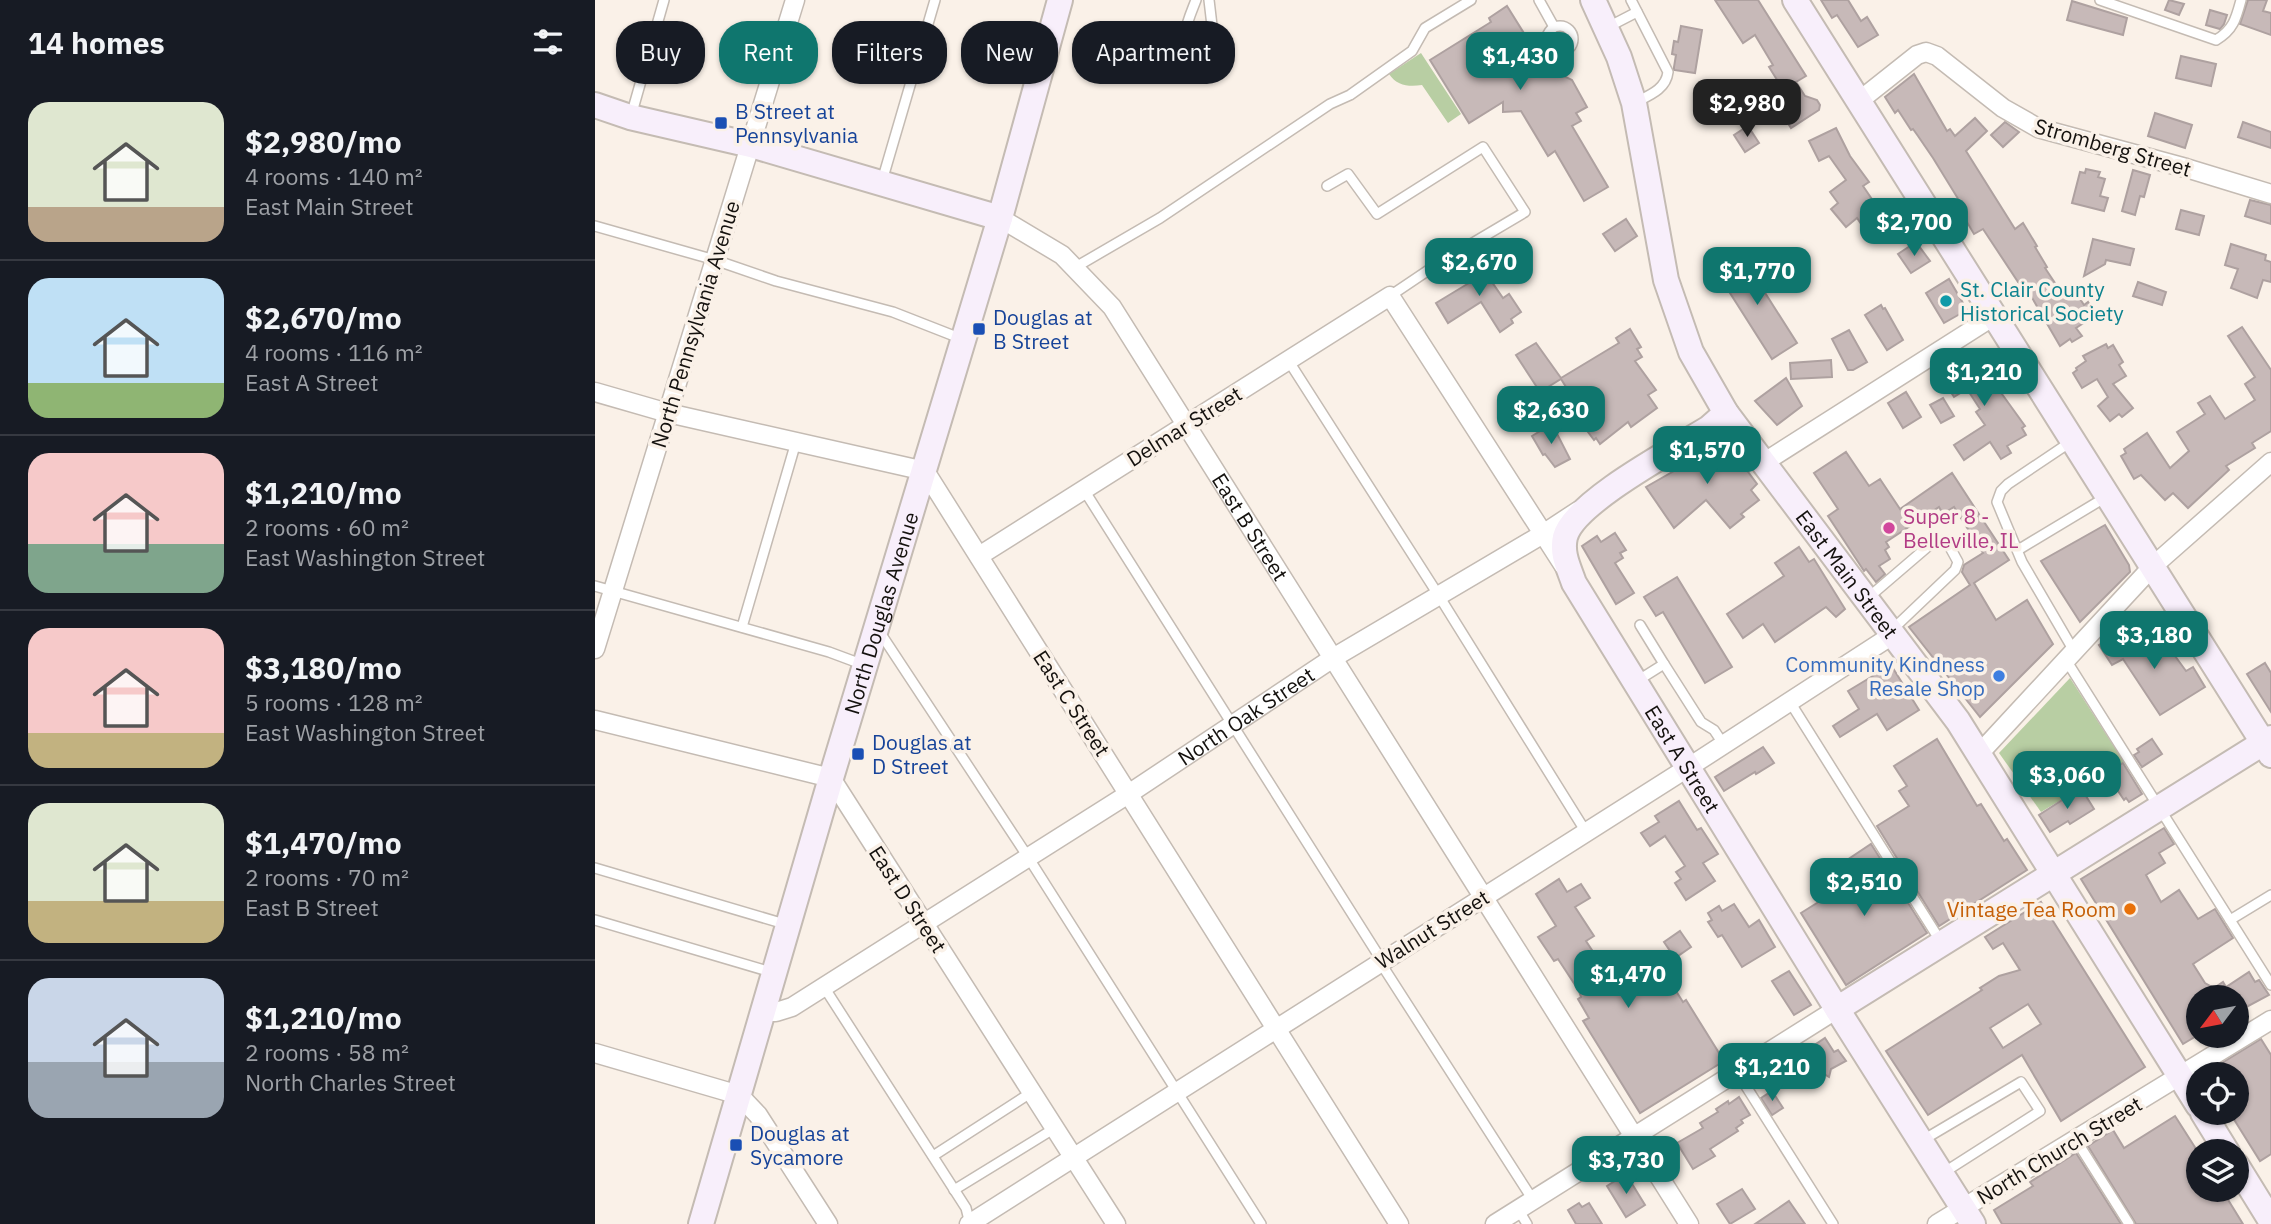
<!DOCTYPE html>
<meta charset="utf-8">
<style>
:root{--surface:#171b24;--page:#20242c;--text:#f1f3f6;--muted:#9ea1a6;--line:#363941;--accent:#0f766e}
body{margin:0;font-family:"IBM Plex Sans",sans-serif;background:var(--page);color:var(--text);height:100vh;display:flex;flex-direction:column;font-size:26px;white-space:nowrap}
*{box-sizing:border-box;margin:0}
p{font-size:23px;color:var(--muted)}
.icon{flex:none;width:38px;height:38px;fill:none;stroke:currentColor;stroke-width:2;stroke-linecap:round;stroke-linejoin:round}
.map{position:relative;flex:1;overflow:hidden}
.side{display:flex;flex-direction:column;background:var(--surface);width:595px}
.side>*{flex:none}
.banner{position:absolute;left:21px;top:21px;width:665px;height:63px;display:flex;gap:14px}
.needle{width:46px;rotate:238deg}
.controls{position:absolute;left:1591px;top:985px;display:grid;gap:14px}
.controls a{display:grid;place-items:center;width:63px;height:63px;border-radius:50%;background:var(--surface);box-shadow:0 2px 5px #0004;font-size:35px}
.price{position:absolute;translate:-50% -60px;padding:0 16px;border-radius:14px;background:var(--accent);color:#fff;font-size:23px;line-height:46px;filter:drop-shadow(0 2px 4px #0008)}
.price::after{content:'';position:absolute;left:50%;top:42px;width:21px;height:16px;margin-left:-10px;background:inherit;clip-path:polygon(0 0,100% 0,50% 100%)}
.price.active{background:#222;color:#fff}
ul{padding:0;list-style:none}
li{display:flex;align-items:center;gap:21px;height:175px;padding:0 28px}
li+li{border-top:2px solid var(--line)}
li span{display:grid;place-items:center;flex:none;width:196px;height:140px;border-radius:21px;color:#555}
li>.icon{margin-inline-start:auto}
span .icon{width:84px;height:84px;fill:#fffc;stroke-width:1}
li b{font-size:30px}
h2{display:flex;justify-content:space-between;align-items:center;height:84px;padding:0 28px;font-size:30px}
.chip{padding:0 24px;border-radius:28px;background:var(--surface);box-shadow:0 2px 5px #0004;font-size:24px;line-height:63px}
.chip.active{background:var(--accent);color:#fff}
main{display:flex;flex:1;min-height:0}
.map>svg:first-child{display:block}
</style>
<main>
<section class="side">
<h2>14 homes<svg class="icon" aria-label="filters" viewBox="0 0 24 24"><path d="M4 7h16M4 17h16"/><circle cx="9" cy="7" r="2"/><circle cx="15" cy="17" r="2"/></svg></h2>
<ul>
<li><span style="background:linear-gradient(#dfe7d0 75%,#b9a48a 0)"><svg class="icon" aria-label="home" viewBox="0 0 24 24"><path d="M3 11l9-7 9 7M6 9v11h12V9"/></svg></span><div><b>$2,980/mo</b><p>4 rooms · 140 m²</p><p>East Main Street</p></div></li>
<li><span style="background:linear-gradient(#bfe0f5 75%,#8fb573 0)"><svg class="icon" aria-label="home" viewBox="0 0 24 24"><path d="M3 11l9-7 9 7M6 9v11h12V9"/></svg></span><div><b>$2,670/mo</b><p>4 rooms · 116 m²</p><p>East A Street</p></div></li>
<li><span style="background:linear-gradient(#f6c9c9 65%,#7fa58c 0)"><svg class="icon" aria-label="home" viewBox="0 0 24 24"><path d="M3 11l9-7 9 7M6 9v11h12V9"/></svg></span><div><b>$1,210/mo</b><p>2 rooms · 60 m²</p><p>East Washington Street</p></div></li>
<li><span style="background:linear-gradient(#f6c9c9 75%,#c2b280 0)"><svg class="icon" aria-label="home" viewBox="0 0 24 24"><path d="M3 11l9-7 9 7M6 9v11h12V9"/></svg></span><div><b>$3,180/mo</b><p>5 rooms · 128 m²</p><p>East Washington Street</p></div></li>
<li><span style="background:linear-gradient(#dfe7d0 70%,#c2b280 0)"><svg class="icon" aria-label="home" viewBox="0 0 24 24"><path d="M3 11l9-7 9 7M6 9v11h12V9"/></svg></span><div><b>$1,470/mo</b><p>2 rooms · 70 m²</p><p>East B Street</p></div></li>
<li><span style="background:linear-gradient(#c9d6e8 60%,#9aa5b1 0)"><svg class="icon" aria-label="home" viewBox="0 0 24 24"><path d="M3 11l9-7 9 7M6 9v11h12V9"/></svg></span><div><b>$1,210/mo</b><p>2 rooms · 58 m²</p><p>North Charles Street</p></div></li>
</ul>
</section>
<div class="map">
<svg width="1676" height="1224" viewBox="0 0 1676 1224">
<rect width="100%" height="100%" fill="#faf1e8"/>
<g fill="#b8cea3">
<path d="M826,53L866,114L853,123L827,85C814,87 802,86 794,74Z"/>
<path d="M1475,678L1529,762L1446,812L1404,753Z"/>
</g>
<g fill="#c7b9b8" stroke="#aea1a0" stroke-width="2" fill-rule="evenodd">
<path d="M1120,0H1163L1211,76L1201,82L1210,96L1222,100L1225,105L1224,110L1196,128L1184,109L1187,107L1184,101L1192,96L1174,67L1178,65L1160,35L1148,43Z"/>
<path d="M1226,0H1253L1266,21L1272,17L1283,35L1263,47L1242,15L1237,18Z"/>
<path d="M1574,0L1589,4L1584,15L1570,10Z"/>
<path d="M1653,0H1672L1668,11L1676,13V35L1645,24Z"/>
<path d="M1477,1L1532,18L1528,35L1472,20Z"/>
<path d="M912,6L950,67L977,80L992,107L981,113L986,121L977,126L1013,187L989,201L960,151L953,156L926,111L908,112V102L874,123L835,60L896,22L894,18Z"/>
<path d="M1615,10L1632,15L1629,24L1625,29L1611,25Z"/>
<path d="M1086,26L1107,30L1100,73L1079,70V67L1081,55L1077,54L1079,41L1083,42Z"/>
<path d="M1586,56L1621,64L1616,86L1581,78Z"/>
<path d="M1319,74L1352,131L1355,129L1360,136L1380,118L1392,131L1371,151L1420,229L1428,223L1442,246L1440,247L1452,267L1450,268L1468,295L1478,288L1489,305L1493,302L1501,315L1481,328L1487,336L1477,342L1475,339L1465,346L1432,289L1429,291L1388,229L1379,234L1366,212L1370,210L1338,158L1323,136L1318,129L1316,130L1303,110L1300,113L1290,97Z"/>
<path d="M1560,113L1597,125L1590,148L1553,136Z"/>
<path d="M1410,122L1424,132L1408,147L1396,135Z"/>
<path d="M1648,122L1676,132V148L1643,137Z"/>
<path d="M1153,126L1164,143L1150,152L1139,135Z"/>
<path d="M1241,128L1255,156L1274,182L1268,186L1283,208L1291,203L1298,213L1290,218L1292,222L1273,234L1262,218L1251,227L1236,209L1243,203L1235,192L1251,180L1234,156L1224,161L1214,141Z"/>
<path d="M1491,169L1505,172L1503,177L1510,179L1505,196L1513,198L1509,211L1477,203L1485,172L1490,173Z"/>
<path d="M1538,170L1555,175L1549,197L1545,196L1540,215L1527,211Z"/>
<path d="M1655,200L1676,205V224L1650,216Z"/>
<path d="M1586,210L1609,216L1604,235L1581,229Z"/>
<path d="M1031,219L1042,236L1020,251L1008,234Z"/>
<path d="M1498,239L1539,249L1535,265L1511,260L1510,264L1489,276Z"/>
<path d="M1321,242L1335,261L1316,273L1303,254Z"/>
<path d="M1636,244L1671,255L1670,260L1676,262V282L1668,280L1662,298L1636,288L1643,269L1630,265Z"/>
<path d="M1146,255L1202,343L1177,359L1121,271Z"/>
<path d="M881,259L908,298L914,294L926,312L916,319L918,323L905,332L886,302L853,323L841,303L874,283L865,268Z"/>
<path d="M1354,279L1372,310L1349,323L1331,293Z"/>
<path d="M1543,282L1571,292L1567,305L1538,296Z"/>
<path d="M1286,305L1288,309L1290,308L1308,340L1292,350L1270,315Z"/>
<path d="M1647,327L1676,370V431L1657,443L1660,448L1631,466L1634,470L1593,508L1578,493L1570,500L1546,475L1539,479L1526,456L1531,453L1529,449L1552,433L1575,468L1594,451L1582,432L1610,414L1603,403L1615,396L1630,419L1660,400L1650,384L1660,377L1633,336Z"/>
<path d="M1035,329L1046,347L1042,349L1047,357L1040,361L1061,390L1053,395L1062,408L1036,427L1033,422L1005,444L1001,438L999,440L984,420L989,416L966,379L945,392L921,355L941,343L966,378L1024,343L1021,338Z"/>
<path d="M1254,330L1272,362L1258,370H1253L1237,339Z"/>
<path d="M1511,344L1513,348L1518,345L1528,362L1524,365L1531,376L1518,384L1538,408L1527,417L1524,414L1515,421L1503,406L1513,397L1502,379L1487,388L1478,373L1482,370L1481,368L1491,361L1488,356Z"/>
<path d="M1377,352L1379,354L1383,352L1390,364L1386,366L1402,391L1404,390L1430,426L1427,428L1431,435L1412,446L1416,453L1406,459L1395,442L1369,460L1359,445L1390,425L1381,412L1385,409L1372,389L1359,397L1347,378L1352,375L1349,370Z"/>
<path d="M1236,360L1237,377L1196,379L1195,363Z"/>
<path d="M1191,378L1207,406L1182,425L1160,401Z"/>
<path d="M1311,392L1326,417L1308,428L1293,403Z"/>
<path d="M1348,398L1359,416L1346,423L1335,405Z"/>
<path d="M957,424L975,459L960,467L950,454L948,455L937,436Z"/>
<path d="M1127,437L1162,484L1156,490L1164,500L1146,514L1149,517L1135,528L1111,500L1079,528L1051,487L1098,460L1100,456Z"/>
<path d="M1251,452L1274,486L1285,479L1305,509L1357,473L1414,560L1379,583L1401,620L1432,600L1458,644L1385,717L1314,627L1375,585L1367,572L1369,565L1388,553L1359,507L1348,514L1344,507L1291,542L1294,547L1290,550L1295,559L1284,566L1290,574L1281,582L1271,569L1269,571L1233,516L1243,509L1219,473Z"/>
<path d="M1510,525L1534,565L1535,572L1485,622L1446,561Z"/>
<path d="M1020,533L1031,550L1025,553L1028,558L1020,563L1039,593L1021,604L987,546L1002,536L1006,542Z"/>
<path d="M1204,547L1214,562L1219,559L1250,609L1241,617L1231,607L1180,642L1168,624L1148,638L1132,614L1189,576L1180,563Z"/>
<path d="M1082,577L1137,667L1110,683L1068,612L1061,616L1049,597Z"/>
<path d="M1531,628L1548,655L1558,648L1560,652L1572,645L1591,671L1598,667L1610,687L1565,715L1528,659L1517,665L1504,645Z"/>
<path d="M1670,663L1676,673V712L1652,674Z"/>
<path d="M1296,665L1324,710L1292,730L1282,714L1245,737L1238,726L1264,709L1253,691Z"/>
<path d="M1342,739L1382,806L1386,804L1409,841L1412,839L1432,870L1344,926L1282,826L1314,806L1304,791L1312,786L1299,766Z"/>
<path d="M1557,739L1567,754L1547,767L1539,755L1544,752L1542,749Z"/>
<path d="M1168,747L1179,763L1161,774L1160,772L1129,791L1120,777Z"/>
<path d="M1528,763L1547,794L1534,802L1531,798L1529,800L1511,773Z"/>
<path d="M1486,788L1499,809L1475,824L1473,821L1455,832L1444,815Z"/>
<path d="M1084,801L1102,830L1106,828L1123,854L1108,863L1120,881L1091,900L1080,883L1086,879L1081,872L1090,866L1070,836L1055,846L1046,833L1064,822L1060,816Z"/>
<path d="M1569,828L1579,844L1564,853L1570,863L1551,875L1566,902L1584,890L1603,919L1620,909L1638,938L1598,964L1610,983L1619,988L1628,982L1631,987L1654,972L1660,982L1664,980L1674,995L1642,1012V998H1603V1035L1588,1044L1486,879Z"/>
<path d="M1276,844L1332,933L1251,985L1206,913L1257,881L1246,864Z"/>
<path d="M964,879L972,892L986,884L995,898L980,907L999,936L991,941L1012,973L1031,962L1046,986L1069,972L1088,1002L1091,1000L1129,1061L1045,1113L988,1021L994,1018L983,999L986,997L984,991L963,959L959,961L943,937L961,926L941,894Z"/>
<path d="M1446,902L1550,1067L1466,1121L1427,1055L1333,1115L1291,1051L1387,990L1385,988L1404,976L1425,970L1408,943L1398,949L1390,937ZM1433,1004L1446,1024L1408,1048L1395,1028Z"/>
<path d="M1139,904L1154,927L1164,920L1180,947L1147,967L1127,935L1123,937L1113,922L1117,920L1113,913L1124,906L1127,911Z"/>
<path d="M1085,931L1096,947L1080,958L1069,942Z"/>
<path d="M1194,971L1216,1005L1199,1015L1177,981Z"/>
<path d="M1230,1038L1239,1052L1243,1050L1251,1061L1236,1069L1234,1077L1229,1074L1222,1079L1206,1054Z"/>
<path d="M1666,1039L1676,1055V1154L1665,1161L1635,1113H1642V1074H1609Z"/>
<path d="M1177,1091L1188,1108L1177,1115L1166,1098Z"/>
<path d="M1144,1097L1155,1115L1146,1120L1148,1123L1141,1128L1143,1131L1115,1149L1120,1156L1098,1169L1082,1143L1108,1128L1105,1123L1123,1112L1121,1109L1133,1101L1134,1104Z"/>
<path d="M1580,1116L1603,1152V1190H1627L1648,1224H1541L1493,1146L1518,1130L1529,1148Z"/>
<path d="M1481,1153L1526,1224H1407L1399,1210L1438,1186L1435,1182Z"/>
<path d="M1031,1174L1050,1205L1031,1217L1012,1186Z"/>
<path d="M1147,1189L1160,1209L1135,1224L1122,1204Z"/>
<path d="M1194,1201L1210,1224H1160Z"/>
<path d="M984,1203L987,1207L994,1203L1007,1224H981L973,1210Z"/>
</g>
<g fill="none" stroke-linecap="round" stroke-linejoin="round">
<g stroke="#c4bbb3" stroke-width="12">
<g id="lane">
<path d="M601,0C595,16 579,48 600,57C609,61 614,57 620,51L614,0"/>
<path d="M944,0L959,27"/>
<path d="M1036,0L1073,72C1071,89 1055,95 1041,102"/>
<path d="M1505,0L1621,40C1638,30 1641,19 1646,0"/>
<circle cx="965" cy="39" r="13"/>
<path d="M1013,27L1042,12"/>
<path d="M36,116L69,0"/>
<path d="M287,181L340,0"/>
<path d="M732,186L753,174L782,214L888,147L930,212L844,263L795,296"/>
<path d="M0,226L120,260L181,281L298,312L367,339"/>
<path d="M479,268L565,218L735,104L755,95L817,51L830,28L876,0"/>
<path d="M693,360L844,596L991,832"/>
<path d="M1477,441L1413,484L1406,491L1402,502L1427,562L1479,651"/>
<path d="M489,490L787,961"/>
<path d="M1423,550L1511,497"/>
<path d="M0,586L234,652L269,665"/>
<path d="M1274,597L1337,543L1351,540L1363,562L1360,570L1298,629"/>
<path d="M147,627L201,442"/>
<path d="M284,631L433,857L666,1224"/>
<path d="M1471,660L1676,985"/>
<path d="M1069,664L1106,722L1119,730L1129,745"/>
<path d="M1042,681L1069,664L1045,625"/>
<path d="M1195,702L1346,942"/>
<path d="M0,868L193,925"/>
<path d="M0,920L176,972"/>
<path d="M1635,920L1676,895"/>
<path d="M785,962L938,1200"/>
<path d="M229,987L371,1208L375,1224"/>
<path d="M1142,1072L1238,1224"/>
<path d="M1328,1140L1426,1082L1445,1111L1348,1173"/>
<path d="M1481,1140L1534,1224"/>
<path d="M338,1156L437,1092"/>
<path d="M359,1190L460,1128"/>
<path d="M923,1209L932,1224"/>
</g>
</g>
<g stroke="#c4bbb3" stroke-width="21">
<g id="street">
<path d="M1264,101L1322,55L1331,52L1342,56L1408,108L1443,128L1591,168L1676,194"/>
<path id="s1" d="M405,218L467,255L517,307L1094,1224"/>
<path d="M0,392L73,413L330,471L804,1224"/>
<path d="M1168,463L1399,316"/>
<path d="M384,556L795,296L969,566"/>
<path d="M0,649L200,0"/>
<path d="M0,720L236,778L521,1224"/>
<path d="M1383,755L1557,567L1676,462"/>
<path id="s2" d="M168,1012H181L197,1007L535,793L738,658L948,534L983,511"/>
<path d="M0,1053L144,1095L163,1115L233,1224"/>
<path d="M374,1224L1094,767L1299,634"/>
<path d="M900,1224L1242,1009"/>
<path d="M1342,1224L1676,1020"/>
</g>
</g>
<g stroke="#c4bbb3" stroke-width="28">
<g id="secondary">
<path id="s3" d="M998,0L1024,57L1039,103L1071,280L1096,352L1131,413L1363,721L1603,1105"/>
<path d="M1200,0L1676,755"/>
<path d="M0,105L35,117L156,145L405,218"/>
<path id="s4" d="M1131,413L1114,428C1082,448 979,502 970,537C966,554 974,568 979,583L1242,1009L1378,1224"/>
<path d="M1242,1009L1676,738"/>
<path d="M1608,1113L1632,1152"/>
<path d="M1642,1166L1676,1221"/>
<path id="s5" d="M106,1224L236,778L405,218L465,0"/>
</g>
</g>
<use href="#lane" stroke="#fff" stroke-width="9"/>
<use href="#street" stroke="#fff" stroke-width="18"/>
<use href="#secondary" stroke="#f8effb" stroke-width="24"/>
</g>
<g fill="#1a4fb4" stroke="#faf1e8" stroke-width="2.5">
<rect x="119" y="116" width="14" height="14" rx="3.5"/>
<rect x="377" y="322" width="14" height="14" rx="3.5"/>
<rect x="256" y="747" width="14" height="14" rx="3.5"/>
<rect x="134" y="1138" width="14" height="14" rx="3.5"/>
</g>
<circle fill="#0f9aa8" stroke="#faf1e8" stroke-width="2.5" cx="1351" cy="301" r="7"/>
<circle fill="#d1479c" stroke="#faf1e8" stroke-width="2.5" cx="1294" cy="528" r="7"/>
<circle fill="#3f7fe0" stroke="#faf1e8" stroke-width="2.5" cx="1404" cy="676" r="7"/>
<circle fill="#e8710a" stroke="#faf1e8" stroke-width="2.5" cx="1535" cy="909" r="7"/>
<g text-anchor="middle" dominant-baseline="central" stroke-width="7" stroke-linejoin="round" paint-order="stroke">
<g font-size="21" fill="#164399" stroke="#faf1e8" text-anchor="start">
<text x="140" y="111">B Street at<tspan x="140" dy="24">Pennsylvania</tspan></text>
<text x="398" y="317">Douglas at<tspan x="398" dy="24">B Street</tspan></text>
<text x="277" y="742">Douglas at<tspan x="277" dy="24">D Street</tspan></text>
<text x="155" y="1133">Douglas at<tspan x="155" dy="24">Sycamore</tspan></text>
</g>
<g font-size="21" fill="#14110e" stroke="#faf1e8">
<text transform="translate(1518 147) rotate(16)">Stromberg Street</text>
<text transform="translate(100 324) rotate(-73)">North Pennsylvania Avenue</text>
<text transform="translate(589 426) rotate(-32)">Delmar Street</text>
<text stroke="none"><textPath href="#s1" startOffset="404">East B Street</textPath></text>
<text stroke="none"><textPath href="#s3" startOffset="639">East Main Street</textPath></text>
<text stroke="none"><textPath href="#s5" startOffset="637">North Douglas Avenue</textPath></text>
<text transform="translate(477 703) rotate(57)">East C Street</text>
<text stroke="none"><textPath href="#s2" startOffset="569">North Oak Street</textPath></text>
<text stroke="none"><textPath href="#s4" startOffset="460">East A Street</textPath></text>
<text transform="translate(313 899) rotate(57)">East D Street</text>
<text transform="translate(837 929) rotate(-32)">Walnut Street</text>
<text transform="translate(1464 1150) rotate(-31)">North Church Street</text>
</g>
<g font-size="21" fill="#0d838f" stroke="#faf1e8" text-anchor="start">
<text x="1365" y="289">St. Clair County<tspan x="1365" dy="24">Historical Society</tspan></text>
</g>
<g font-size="21" fill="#b23c85" stroke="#faf1e8" text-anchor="start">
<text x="1308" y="516">Super 8 -<tspan x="1308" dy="24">Belleville, IL</tspan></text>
</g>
<g font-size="21" fill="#366cbe" stroke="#faf1e8" text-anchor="end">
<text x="1390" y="664">Community Kindness<tspan x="1390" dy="24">Resale Shop</tspan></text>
</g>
<g font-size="21" fill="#c56008" stroke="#faf1e8" text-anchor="end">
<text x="1521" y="909">Vintage Tea Room</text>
</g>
</g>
</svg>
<div class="controls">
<a><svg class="needle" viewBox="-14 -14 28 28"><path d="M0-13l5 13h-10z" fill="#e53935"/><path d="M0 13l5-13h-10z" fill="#9ea1a6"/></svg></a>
<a><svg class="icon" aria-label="locate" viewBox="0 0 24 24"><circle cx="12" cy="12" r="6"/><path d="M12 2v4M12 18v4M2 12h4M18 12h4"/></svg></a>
<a><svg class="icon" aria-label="layers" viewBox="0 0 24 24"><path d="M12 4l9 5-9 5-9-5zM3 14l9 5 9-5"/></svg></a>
</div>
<b class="price" style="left:925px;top:92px">$1,430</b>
<b class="price active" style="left:1152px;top:139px">$2,980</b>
<b class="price" style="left:1319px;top:258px">$2,700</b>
<b class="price" style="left:884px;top:298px">$2,670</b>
<b class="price" style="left:1162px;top:307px">$1,770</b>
<b class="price" style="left:1389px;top:408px">$1,210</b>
<b class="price" style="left:956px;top:446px">$2,630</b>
<b class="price" style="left:1112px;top:486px">$1,570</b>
<b class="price" style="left:1559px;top:671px">$3,180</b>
<b class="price" style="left:1472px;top:811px">$3,060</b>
<b class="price" style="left:1269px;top:918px">$2,510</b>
<b class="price" style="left:1033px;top:1010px">$1,470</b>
<b class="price" style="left:1177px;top:1103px">$1,210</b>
<b class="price" style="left:1031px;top:1196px">$3,730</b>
<div class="banner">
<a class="chip">Buy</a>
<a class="chip active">Rent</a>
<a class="chip">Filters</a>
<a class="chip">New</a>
<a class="chip">Apartment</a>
</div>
</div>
</main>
